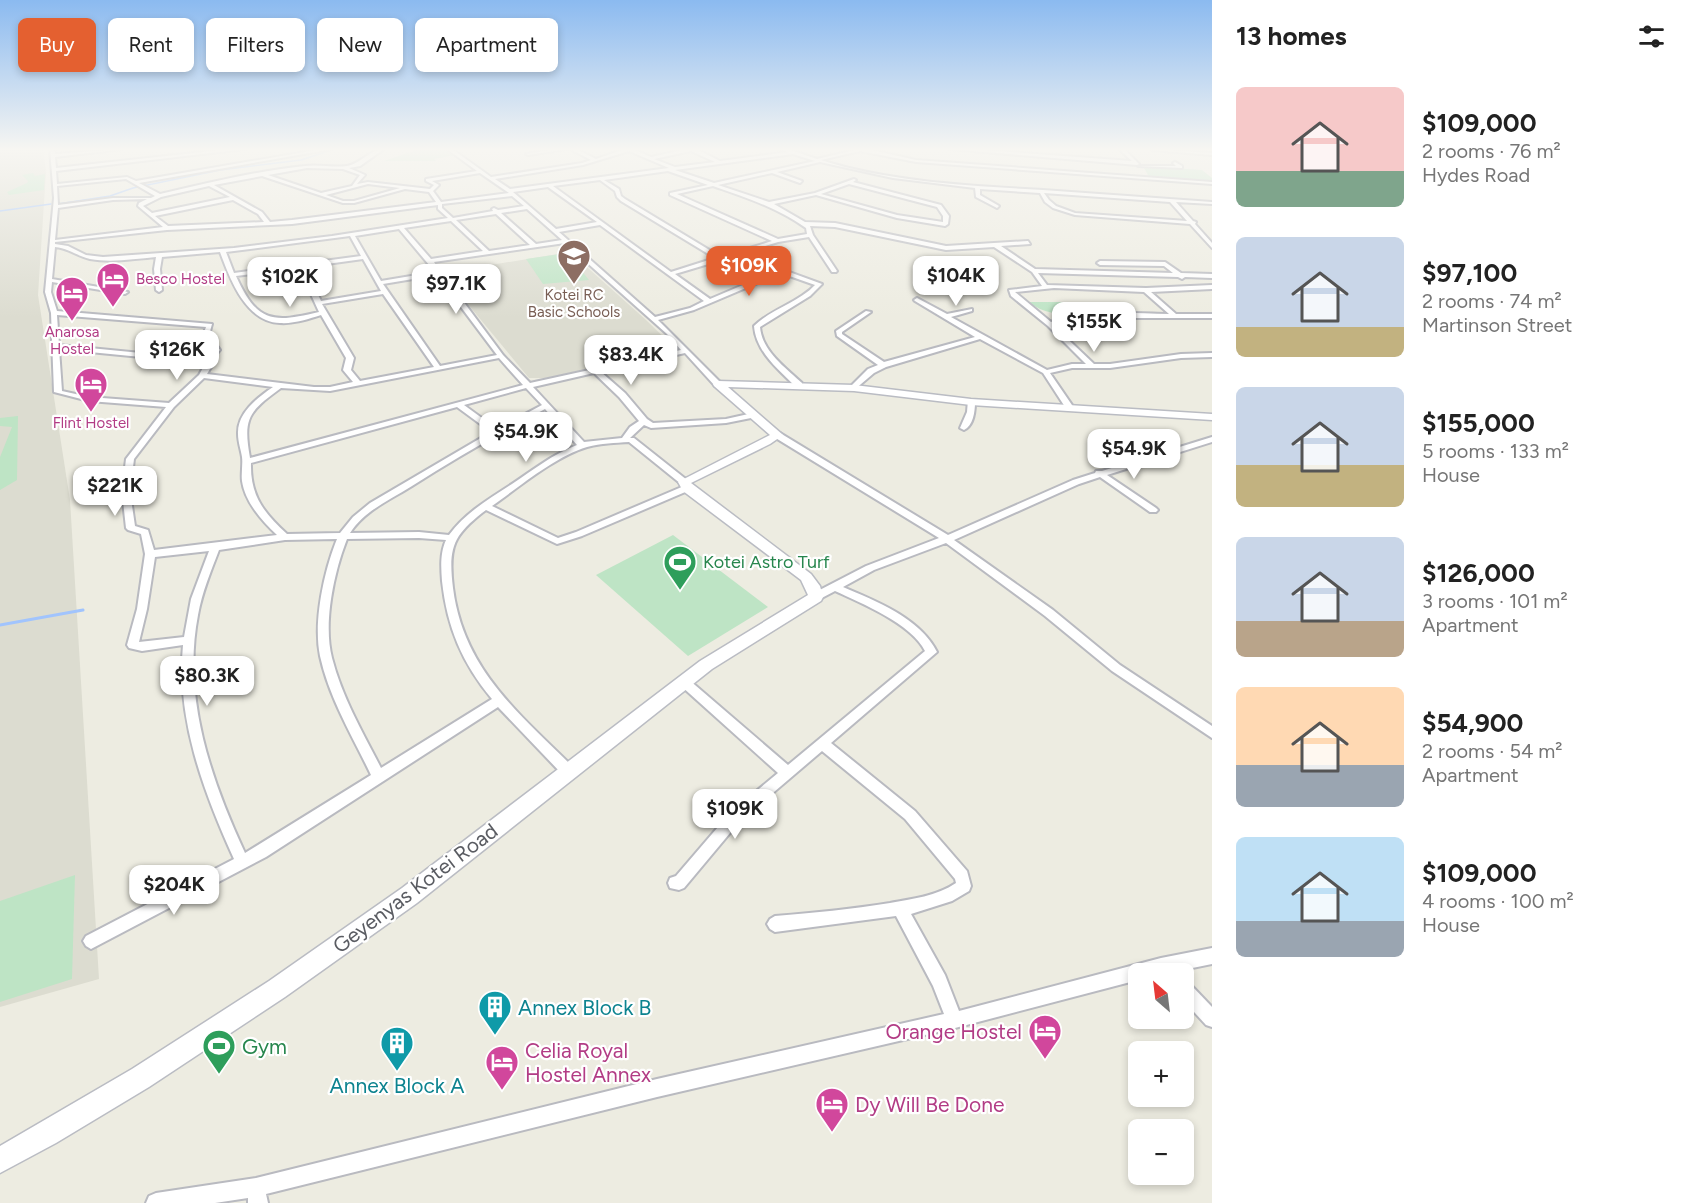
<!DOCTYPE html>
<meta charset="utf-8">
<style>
:root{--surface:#fff;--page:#f6f6f6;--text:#222;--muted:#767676;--accent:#e46030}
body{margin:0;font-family:Figtree,sans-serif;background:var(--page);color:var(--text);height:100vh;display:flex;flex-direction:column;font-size:22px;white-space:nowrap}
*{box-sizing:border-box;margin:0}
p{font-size:20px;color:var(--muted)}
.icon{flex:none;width:33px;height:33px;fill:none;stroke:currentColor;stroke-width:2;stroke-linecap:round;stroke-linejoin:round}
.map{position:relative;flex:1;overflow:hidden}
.side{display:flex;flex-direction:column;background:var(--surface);width:480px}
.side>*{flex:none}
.banner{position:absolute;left:18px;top:18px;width:570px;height:54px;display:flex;gap:12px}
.needle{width:39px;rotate:332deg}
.buttons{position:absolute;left:1128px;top:963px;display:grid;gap:12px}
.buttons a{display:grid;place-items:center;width:66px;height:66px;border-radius:9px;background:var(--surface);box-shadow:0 3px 9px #0003;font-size:30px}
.price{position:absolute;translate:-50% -51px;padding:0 14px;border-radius:12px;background:#fff;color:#222;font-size:20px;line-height:39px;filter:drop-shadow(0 2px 3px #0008)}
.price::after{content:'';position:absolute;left:50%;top:36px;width:18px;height:14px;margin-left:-9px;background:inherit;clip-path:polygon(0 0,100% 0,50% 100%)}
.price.current{background:var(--accent);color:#fff}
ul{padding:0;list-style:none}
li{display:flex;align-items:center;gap:18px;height:150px;padding:0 24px}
li span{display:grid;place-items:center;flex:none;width:168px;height:120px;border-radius:9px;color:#555}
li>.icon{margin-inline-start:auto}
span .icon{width:72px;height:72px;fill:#fffc;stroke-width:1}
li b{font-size:26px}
h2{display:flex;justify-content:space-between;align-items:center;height:72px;padding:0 24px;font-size:26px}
.pill{padding:0 21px;border-radius:9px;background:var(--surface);box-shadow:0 3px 9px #0003;font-size:21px;line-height:54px}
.pill.current{background:var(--accent);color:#fff}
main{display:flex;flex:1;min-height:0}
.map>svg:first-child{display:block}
</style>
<main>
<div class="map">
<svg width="1212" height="1203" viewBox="0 0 1212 1203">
<rect width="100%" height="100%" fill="#edece1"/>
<g fill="#dcdcd0">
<path d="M0,149H43L46,172L38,295L70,500L99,979L0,1007Z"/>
<path d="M570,252L645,319L677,350L545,378H529L442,273Z"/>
</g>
<g fill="#bee4c5">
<path d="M419,149H447L456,155L434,159L436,161H384Z"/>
<path d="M1143,166L1202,170L1212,178V183L1149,177Z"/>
<path d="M33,173L35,176L45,174L44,190L9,195L7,192L27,183L28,181L22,175Z"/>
<path d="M567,253L589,280L543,284L526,259Z"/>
<path d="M1029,302H1062L1076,314C1057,314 1044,314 1029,302Z"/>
<path d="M18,416L17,480L0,490V457L12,427L0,426V418Z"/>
<path d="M673,535L768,607L688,656L596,575Z"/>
<path d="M75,875L72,979L0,1002V901Z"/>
</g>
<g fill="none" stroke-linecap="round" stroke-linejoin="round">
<g stroke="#a1c4fd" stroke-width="1.5">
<path d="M58,204L110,196L133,188L220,170L301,160L335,149"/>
<path d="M0,211L51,204"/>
</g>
<path stroke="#a1c4fd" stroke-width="3" d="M0,625L83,610"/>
<g stroke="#b9bac0" stroke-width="4">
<g id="street">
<path d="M50,149H54L55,154L123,149L55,157L56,168L230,149H245L56,171L57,184L127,177L136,181L322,149H332L139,183L160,194C207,183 256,171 305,166C319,164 333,168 347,166C360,164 371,149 384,149L360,166L349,168L365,175L357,184L368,182L430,189L434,185L426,181V179L477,171L447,149H452L491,177L582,163L591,160L570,149H576L596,159L625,149H633L651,157L687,149H696L720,161L788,152L780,149H787L817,159L859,149H867L916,160L1212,182V184L916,162L860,151L821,160C888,182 973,186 1043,190C1099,194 1156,198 1212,202V204L1176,202L1193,221L1196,222L1195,224L1212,243V248L1190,224L1075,215L1053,208L1045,202L1040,193L980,189V195L999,206L997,208L976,197L975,188L893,178L820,162L777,172L802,181L800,183L772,173L718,185L769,202L815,193L854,179L856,180L853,182L941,205L949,216L948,224L945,226L897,218L816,195L774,204L805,222L835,223L946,246L1028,241L1030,244L1001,246L1035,269L1173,273L1164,266L1100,265L1097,263L1100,261L1165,262L1181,273L1212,274V278L1185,277L1182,279L1178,277L1038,273L1047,285L1146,288L1212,285V289L1151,292L1176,314H1212V318H1102L1080,319L1054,326L1094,364H1110L1181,354L1212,353V357L1181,358L1110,368H1072L1050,373L1074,408L1070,410H1067L1043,373L980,339L886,367L874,373L854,390L850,388L851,386L868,369L878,365L837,336L836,331L866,311L871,312L842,332V334L884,362L975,337L915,301L914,300L917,298L947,314L972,309V311L951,317L1047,370L1072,364H1086L1048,326L1011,296L1009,290L1042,286L1032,272L994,247L946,250L835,227L810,226L813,235L837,271L836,272H832L809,237L778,242L740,254L822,284L810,296L760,327C762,351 785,367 802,383V387H796C779,370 756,352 754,326C771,309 798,303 815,285L781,273L694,310L658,320L722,384L715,386L685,353L601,372L625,393L647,419L653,423L726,419L753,413H756V417L726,423L651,428L644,425L630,438H634L687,480V484H681L629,442C615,443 601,443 587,447C556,456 519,487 492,506L558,538L576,532L684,486H690V490L582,536L557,544L486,510C453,535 448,547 453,588C463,668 518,713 572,766L573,770L572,774L567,776L562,774L498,707L266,857L91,949L86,946L83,941L86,936L234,859C204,793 176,719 183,645L142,651L129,648L127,645L137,609L145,554L141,534L128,530L126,528L122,492L126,459L166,407L89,401L54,392L51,313L45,292L54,198ZM629,151L669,168L510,189L495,179L583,165ZM691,151L715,162L675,167L654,159ZM793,154L815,161L714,183L675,170ZM307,168L343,169L360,175L352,186L321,193L268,175ZM668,171L708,185L670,193V195L772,241L721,257L625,199L621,196L619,189L604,180ZM480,173L509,193L441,202L433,191L439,185L432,181ZM262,176L343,203H354L405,189L429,192L436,202L292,220L270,222L262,212L214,185ZM126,179L155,196L151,198H113L58,205L57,186ZM600,180L615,191L617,197L621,201L715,258L671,272L553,186ZM368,184L400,188L354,201H343L326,195ZM849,184L937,207L943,216V222L897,215L821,194ZM209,186L230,197L152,213L143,206L161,197ZM713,186C747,198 776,207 806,228L807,234L778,239L677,194ZM548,187L597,222L556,229L513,192ZM1044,193L1170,202L1187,221L1075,213L1056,206L1049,200ZM512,196L524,206L498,210L494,208L492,209L493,211L453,218L442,208V204ZM147,199L139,203L138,206L163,227L55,240L58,208L113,200ZM233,200L258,214L264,222L168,226L155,216ZM438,205V209L448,218L332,236L234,248L103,257L86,255L68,246L55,244V242L167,230L292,224ZM527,209L562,240L536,244L501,213ZM496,214L530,245L489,251L456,220ZM451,221L483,251L431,259L404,228ZM600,225L704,301L690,308L655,317L559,232ZM399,229L435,272L381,281L355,236ZM350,236L361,256L234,273L226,252ZM565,243L667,334L681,350L530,383L503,355L434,262ZM55,247C68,248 77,256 90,259C111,263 134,259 156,257L154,269L156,290L159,292L162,290L160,269L162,257L220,252C230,279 246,322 280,323C294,324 308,319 321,315L346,358L343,370L353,382L330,387H314L207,374L214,362L213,358L220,350L209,335L212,324L57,311L51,292L52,282L125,294L128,292L52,279ZM735,256L776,271L710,299L675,274ZM363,259L381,291L321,301L305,267ZM299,268L319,312C273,323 257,323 236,276ZM437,275L497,355L440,366L383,284ZM1054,288L1144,292L1169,314C1131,313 1087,309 1051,322L1015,292ZM383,294L434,367L360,381L351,370L354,358L322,304ZM57,315L206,327L203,335L213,350L207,356L141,353L59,345ZM59,349L141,357L206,360V362L199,375L169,403L89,397L62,391ZM499,358L523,385L250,458C243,418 248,412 281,388L330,391ZM594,373L619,397L639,421L630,427L622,438L584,442L533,387ZM204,378L273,387C257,398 237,413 238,434C238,442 241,450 242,457C243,465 241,473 242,481C245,502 262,521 277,535L154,550L148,530L135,526L130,492L134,459L174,407ZM526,388L542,405L497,429L464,405ZM457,407L491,432L370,503L353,517L340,533L287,534C264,513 250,496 251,463ZM545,409L577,445C553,454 533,470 512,484C489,499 466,512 449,535L419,532L350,533C365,510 390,500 412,486C456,458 500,433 545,409ZM419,538L446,540C440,553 441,568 442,581C447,627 462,663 492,699L381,768C363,733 342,697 332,658C323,623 334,572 347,539ZM337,539C324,571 313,622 320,656C329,698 353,737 371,775L245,853C211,780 182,697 198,615C202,592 211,571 219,550L285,540ZM209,551L191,599L184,637L139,642L147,609L155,557Z"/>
<path d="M555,149H567L528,155L526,154Z"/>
<path d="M949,149H969L1132,161L1119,149H1124L1139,164L1137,165Z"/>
<path d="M1151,149L1212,153V155L1153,150Z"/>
<path d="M1175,162L1182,166V168L1138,166H1176L1173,163Z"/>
<path d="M968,400L975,402C975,412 973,426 964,430L960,428L967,412Z"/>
<path d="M774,433H780L948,535L1073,480L1095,473L1096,471H1102L1212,437V442L1107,475L1156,508L1158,510L1156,512H1150L1100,477L1079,484L954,540L1053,610L1120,665L1212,726V738L1112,671L1045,616L946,543L874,570L843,587C876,601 920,618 937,652L831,743L915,811L967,871L971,886L969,891L952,901L911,914L945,975L959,1011L1161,958L1212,948V964L1163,974H1138V980L955,1028L657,1097L266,1194L268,1203H248V1198L215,1203H146L149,1196L156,1193L256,1178L657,1079L944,1014L933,986L896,916L775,932L770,929L767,924L770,919L775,916C813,913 852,909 890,903C912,899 937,896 956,883L955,879L905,819L822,751L740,821L684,888L679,890L670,888L668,883L670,878L676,876L730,813L778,773L680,685L678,682L680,679L684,678L688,679L788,765L925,651C912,624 861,603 835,591L816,601L811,597L812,594L866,566L939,538L774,437Z"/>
<path d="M1184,982L1190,984L1212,1007V1027L1206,1025L1184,1001Z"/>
</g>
</g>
<g stroke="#babcc3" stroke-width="3">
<path id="secondary" d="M718,381L854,385L971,399L1212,414V420L971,405L854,391L728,387L783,435L770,444L691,483L811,574L820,586L823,597L821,601L712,669L417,903L285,997L149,1087L56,1143L0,1173V1146L132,1069L269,981L402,888L700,661L808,595L801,580L683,491L678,482L770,435L714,386L713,384Z"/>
</g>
<use href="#street" fill="#fff" fill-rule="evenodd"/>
<use href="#secondary" fill="#fff" fill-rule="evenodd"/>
</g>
<linearGradient id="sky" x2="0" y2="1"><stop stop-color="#8bbaf0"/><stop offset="0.47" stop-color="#f7f6f2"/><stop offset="1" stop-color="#f7f6f2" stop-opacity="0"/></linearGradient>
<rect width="1212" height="318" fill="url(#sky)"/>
<defs>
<g id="school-pin" transform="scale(1.725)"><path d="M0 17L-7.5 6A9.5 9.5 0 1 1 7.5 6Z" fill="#8d6e63" stroke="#fff"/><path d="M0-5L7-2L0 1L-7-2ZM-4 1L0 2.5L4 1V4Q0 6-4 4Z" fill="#fff"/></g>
<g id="hotel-pin" transform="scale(1.725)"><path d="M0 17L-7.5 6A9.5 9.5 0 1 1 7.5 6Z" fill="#d1479c" stroke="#fff"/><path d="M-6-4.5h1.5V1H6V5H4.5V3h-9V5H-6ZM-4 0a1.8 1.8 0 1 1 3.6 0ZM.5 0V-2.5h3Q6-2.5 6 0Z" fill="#fff"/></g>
<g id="stadium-pin" transform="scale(1.725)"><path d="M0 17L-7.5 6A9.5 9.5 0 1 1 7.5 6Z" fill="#2e9e5b" stroke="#fff"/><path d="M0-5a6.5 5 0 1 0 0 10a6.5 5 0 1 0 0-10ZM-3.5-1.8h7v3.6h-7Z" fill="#fff"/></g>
<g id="building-pin" transform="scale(1.725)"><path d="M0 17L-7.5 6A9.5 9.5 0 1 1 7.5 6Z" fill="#0f9aa8" stroke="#fff"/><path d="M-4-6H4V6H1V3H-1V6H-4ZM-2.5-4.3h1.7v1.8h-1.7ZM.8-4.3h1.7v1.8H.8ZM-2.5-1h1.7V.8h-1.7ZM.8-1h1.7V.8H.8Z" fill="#fff"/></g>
</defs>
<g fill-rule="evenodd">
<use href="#school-pin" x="574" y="256"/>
<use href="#hotel-pin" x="113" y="279"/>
<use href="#hotel-pin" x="72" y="293"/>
<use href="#hotel-pin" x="91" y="384"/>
<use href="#stadium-pin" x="680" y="562"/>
<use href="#building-pin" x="495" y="1007"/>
<use href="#hotel-pin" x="1045" y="1031"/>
<use href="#building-pin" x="397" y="1043"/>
<use href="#stadium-pin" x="219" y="1046"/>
<use href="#hotel-pin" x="502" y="1062"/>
<use href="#hotel-pin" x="832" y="1104"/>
</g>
<g text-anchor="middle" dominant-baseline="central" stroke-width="4.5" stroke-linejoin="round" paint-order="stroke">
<g font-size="15" fill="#b23c85" stroke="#fff">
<text x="136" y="279" text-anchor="start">Besco Hostel</text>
<text x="72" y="332">Anarosa<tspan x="72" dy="17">Hostel</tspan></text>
<text x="91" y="423">Flint Hostel</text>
</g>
<g font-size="15" fill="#785e54" stroke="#fff">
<text x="574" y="295">Kotei RC<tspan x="574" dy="17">Basic Schools</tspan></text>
</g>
<g font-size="18" fill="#27864d" stroke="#fff" text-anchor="start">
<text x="703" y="562">Kotei Astro Turf</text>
</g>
<g font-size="21" fill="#5a5c62" stroke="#fff">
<text transform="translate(415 888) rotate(-37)">Geyenyas Kotei Road</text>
</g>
<g font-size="21" fill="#0d838f" stroke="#fff" text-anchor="start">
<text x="518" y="1007">Annex Block B</text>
<text x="397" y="1085" text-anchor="middle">Annex Block A</text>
</g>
<g font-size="21" fill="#b23c85" stroke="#fff" text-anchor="start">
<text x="1022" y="1031" text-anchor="end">Orange Hostel</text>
<text x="525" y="1050">Celia Royal<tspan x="525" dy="24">Hostel Annex</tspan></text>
<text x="855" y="1104">Dy Will Be Done</text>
</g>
<g font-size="21" fill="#27864d" stroke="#fff" text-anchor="start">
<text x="242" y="1046">Gym</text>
</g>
</g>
</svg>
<div class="buttons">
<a><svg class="needle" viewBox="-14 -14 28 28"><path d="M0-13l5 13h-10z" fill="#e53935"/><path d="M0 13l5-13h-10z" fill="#767676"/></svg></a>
<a>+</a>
<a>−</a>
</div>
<b class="price current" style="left:749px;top:297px">$109K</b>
<b class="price" style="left:956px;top:307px">$104K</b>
<b class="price" style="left:290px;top:308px">$102K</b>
<b class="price" style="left:456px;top:315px">$97.1K</b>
<b class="price" style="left:1094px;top:353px">$155K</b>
<b class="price" style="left:177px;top:381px">$126K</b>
<b class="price" style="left:631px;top:386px">$83.4K</b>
<b class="price" style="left:526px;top:463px">$54.9K</b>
<b class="price" style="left:1134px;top:480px">$54.9K</b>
<b class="price" style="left:115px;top:517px">$221K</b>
<b class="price" style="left:207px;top:707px">$80.3K</b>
<b class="price" style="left:735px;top:840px">$109K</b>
<b class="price" style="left:174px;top:916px">$204K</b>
<div class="banner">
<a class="pill current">Buy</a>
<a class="pill">Rent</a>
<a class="pill">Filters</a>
<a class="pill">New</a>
<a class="pill">Apartment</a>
</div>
</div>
<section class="side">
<h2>13 homes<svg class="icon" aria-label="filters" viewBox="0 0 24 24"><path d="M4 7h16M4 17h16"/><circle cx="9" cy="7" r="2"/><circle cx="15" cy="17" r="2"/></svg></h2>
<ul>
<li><span style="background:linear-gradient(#f6c9c9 70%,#7fa58c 0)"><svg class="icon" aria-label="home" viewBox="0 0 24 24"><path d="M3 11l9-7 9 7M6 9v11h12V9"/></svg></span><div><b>$109,000</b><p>2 rooms · 76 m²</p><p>Hydes Road</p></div></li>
<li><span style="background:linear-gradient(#c9d6e8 75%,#c2b280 0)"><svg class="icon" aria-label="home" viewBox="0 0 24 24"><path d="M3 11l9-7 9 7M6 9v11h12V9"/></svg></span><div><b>$97,100</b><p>2 rooms · 74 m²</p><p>Martinson Street</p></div></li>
<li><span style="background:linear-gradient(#c9d6e8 65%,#c2b280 0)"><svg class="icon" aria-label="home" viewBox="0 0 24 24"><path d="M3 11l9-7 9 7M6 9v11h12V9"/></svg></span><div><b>$155,000</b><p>5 rooms · 133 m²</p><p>House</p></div></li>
<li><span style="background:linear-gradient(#c9d6e8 70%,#b9a48a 0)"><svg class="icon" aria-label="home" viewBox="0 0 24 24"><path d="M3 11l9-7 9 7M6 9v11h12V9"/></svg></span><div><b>$126,000</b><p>3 rooms · 101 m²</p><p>Apartment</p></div></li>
<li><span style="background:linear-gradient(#ffd9b3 65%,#9aa5b1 0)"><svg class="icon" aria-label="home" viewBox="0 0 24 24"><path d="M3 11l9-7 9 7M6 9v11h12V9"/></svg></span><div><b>$54,900</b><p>2 rooms · 54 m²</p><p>Apartment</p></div></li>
<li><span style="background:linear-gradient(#bfe0f5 70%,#9aa5b1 0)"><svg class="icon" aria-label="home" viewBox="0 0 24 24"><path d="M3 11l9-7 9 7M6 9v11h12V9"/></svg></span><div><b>$109,000</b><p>4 rooms · 100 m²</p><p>House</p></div></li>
</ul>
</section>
</main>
